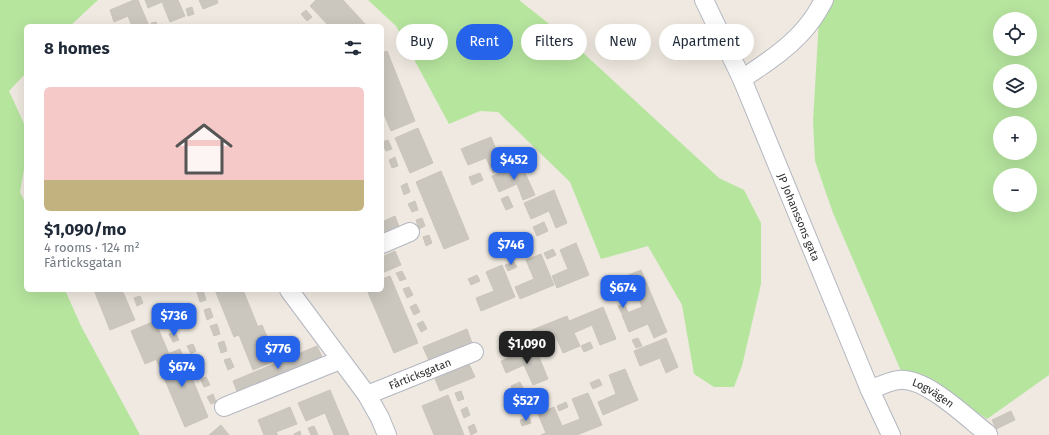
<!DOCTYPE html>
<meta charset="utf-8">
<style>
:root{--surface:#fff;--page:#f2f2f3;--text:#1f2937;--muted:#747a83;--line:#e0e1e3;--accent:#2563eb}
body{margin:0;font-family:"Fira Sans",sans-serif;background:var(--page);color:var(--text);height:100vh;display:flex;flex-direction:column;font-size:15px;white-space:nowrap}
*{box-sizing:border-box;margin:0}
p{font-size:13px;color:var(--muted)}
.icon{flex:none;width:22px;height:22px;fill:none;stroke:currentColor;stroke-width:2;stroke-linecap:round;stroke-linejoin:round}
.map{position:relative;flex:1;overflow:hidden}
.side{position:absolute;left:24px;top:24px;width:360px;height:268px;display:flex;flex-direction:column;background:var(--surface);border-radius:6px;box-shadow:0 4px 16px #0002}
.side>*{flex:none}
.top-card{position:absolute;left:396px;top:24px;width:380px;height:36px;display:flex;gap:8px}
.buttons{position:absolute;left:993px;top:12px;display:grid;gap:8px}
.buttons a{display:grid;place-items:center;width:44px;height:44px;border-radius:50%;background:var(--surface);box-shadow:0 4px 16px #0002;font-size:20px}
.price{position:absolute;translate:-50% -34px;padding:0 9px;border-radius:8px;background:var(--accent);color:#fff;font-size:13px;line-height:26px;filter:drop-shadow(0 1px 2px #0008)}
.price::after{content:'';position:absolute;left:50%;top:24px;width:12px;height:9px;margin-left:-6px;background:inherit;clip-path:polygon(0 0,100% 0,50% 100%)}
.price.on{background:#222;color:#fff}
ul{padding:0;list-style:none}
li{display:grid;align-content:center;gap:8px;height:212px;padding:0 20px}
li+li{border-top:1px solid var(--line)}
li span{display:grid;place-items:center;height:124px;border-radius:6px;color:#555}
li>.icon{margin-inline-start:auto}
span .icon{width:72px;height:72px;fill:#fffc;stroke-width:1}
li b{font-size:17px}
h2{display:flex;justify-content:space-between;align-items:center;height:48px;padding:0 20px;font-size:17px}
.tag{padding:0 14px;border-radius:18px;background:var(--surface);box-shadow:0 4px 16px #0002;font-size:14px;line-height:36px}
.tag.on{background:var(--accent);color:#fff}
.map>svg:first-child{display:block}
</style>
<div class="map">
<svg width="1049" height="435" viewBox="0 0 1049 435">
<rect width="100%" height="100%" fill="#efe9e1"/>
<g fill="#b6e59e" fill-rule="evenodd">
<path d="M0,0H98L70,26H26V73L9,91L26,128V158L20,192L26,205V290H65L81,326L140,435H0Z"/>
<path d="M368,0H519L568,39L719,178L744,190L761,223V284L742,366L734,387H714L694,374L682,305L648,246L601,259L570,182L498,112L480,111L449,124L396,26Z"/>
<path d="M828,0H1049V375L987,419L939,387L901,371L833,213L815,161L813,121L819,19ZM1000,19H1030V49H1000ZM1000,71H1030V101H1000ZM1000,123H1030V153H1000ZM1000,175H1030V205H1000Z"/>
</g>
<g fill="#cbc7bf" stroke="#cbc5ba">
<path d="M134,0H138L149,26H132L128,16L114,22L110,10Z"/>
<path d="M145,0H178L185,16L170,22L162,2L148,8Z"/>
<path d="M199,0H217L218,3L203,9Z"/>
<path d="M316,0H343L367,26H329L310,6Z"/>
<path d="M192,7L194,14L188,16L186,9Z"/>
<path d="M306,10L312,17L307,21L301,14Z"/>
<path d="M156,22L157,26H152L151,23Z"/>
<path d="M387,51L415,121L391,131L382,109V53Z"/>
<path d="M418,128L433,163L410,173L395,138Z"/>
<path d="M491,137L504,169L493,173L486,158L468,165L461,149Z"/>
<path d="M388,140L392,149L386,151L382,142Z"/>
<path d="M395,157L398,166L392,168L389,160Z"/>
<path d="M521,164L535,195L523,200L517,184L499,192L492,176Z"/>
<path d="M441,171L469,239L444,249L416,182Z"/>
<path d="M480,173L483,180L472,185L469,177Z"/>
<path d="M407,183L410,192L404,195L401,186Z"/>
<path d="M554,190L567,223L556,228L549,211L531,219L524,203Z"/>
<path d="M508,196L513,207L506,210L501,199Z"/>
<path d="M415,201L418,210L412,212L408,204Z"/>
<path d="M395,216L400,229L382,236V222Z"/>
<path d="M422,218L425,226L419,229L416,220Z"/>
<path d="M544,222L548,231L537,236L533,227Z"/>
<path d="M429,235L432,243L426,246L423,237Z"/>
<path d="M576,243L589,275L557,288L552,276L568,269L560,250Z"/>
<path d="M553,249L556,255L547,259L544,253Z"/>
<path d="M395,251L401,265L382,273V257Z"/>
<path d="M541,254L554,285L520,299L515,287L534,279L526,260Z"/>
<path d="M514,262L517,267L508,271L505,265Z"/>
<path d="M502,265L515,297L481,311L476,298L494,291L486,272Z"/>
<path d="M641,270L667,332L654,338L648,324L629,332L622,315L642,307L636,292L616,300L609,283Z"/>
<path d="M402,271L406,279L400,281L396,273Z"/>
<path d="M477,275L480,281L471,285L468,279Z"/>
<path d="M390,276L418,343L394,353L367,290H382V279Z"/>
<path d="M409,287L413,295L407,298L403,289Z"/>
<path d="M94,290H122L135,320L110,330Z"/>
<path d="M203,290L206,300L200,302L197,292Z"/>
<path d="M215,290H243L258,327L234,337Z"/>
<path d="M140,296L143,303L137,306L134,298Z"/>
<path d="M416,304L420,312L414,315L410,307Z"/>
<path d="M624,304L628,312L622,314L618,306Z"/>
<path d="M603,307L616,339L600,345L592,325L574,333L580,346L563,353L555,334L537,341L532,330L567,316L569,321Z"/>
<path d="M210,308L213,317L207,320L204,310Z"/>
<path d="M168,315L172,322L166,325L163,317Z"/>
<path d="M155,321L169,354L145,364L131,331Z"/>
<path d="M423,321L427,329L421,332L417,324Z"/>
<path d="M217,324L220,334L214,336L210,326Z"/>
<path d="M262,325L277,360L253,370L239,335Z"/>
<path d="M467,329L472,343L429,361L423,347Z"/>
<path d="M175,332L179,340L173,342L169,334Z"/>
<path d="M638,338L642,346L636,348L632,340Z"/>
<path d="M666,338L678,367L666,373L660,358L640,366L634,351Z"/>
<path d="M224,341L227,351L221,353L218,343Z"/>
<path d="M590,342L593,348L584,352L581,346Z"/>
<path d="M193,344L196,351L191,354L187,346Z"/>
<path d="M317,346L323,359L238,394L233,381Z"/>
<path d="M535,347L548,379L533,385L524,365L506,373L501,361Z"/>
<path d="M180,349L208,417L185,427L156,359Z"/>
<path d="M230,358L234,367L228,370L224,360Z"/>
<path d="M200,361L203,368L197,371L194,363Z"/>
<path d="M469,364L475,377L440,391L435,379Z"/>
<path d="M625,369L638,400L603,415L598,402L616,394L609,375Z"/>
<path d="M206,377L210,385L204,387L201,380Z"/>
<path d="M599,379L602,385L593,389L590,383Z"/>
<path d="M520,382L523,388L514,392L511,386Z"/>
<path d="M330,390L349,435H334L325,413L306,421L298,403Z"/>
<path d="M461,391L464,399L458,401L455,393Z"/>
<path d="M588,393L602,425L577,435H541L546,433L538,414L554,407L562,426L580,419L572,399Z"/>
<path d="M213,394L216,402L211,404L207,397Z"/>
<path d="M448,395L464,435H434L422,406Z"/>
<path d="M566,402L568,407L559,411L557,406Z"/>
<path d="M290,407L297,424L276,432L278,435H264L258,420Z"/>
<path d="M467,407L470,415L464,418L461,410Z"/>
<path d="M1011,411L1015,420L996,429L992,420Z"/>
<path d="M529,417L531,423L522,426L520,420Z"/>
<path d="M474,424L477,432L471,435L468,427Z"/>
<path d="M221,425L229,435H209Z"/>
<path d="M314,426L318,435H311L308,428Z"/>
<path d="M300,431L301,435H294V434Z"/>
</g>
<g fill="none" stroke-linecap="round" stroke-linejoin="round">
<g stroke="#b4b7c1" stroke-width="20">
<g id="minor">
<path id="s1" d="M704,0L742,79L870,390L891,435"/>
<path d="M742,79C766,63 794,45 811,21C816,15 820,7 824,0"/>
<path d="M382,244L410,232"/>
<path d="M289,290L367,395L380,418L387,435"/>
<path id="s2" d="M870,390C879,386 890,381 899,380C926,377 967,418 988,434"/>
<path id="s3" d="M367,395L474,352"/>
<path d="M224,407L340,360"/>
</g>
</g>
<use href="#minor" stroke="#fff" stroke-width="18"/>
</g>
<g text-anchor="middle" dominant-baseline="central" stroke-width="4" stroke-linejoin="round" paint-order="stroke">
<g font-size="11" fill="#2e2e2e" stroke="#fff">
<text stroke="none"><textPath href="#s1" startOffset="237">JP Johanssons gata</textPath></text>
<text stroke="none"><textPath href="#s3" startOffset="57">Fårticksgatan</textPath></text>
<text stroke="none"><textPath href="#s2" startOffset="68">Logvägen</textPath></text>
</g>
</g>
</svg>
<div class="buttons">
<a><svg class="icon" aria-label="locate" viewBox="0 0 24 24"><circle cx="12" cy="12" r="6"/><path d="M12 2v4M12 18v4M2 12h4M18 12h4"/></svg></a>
<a><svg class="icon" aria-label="layers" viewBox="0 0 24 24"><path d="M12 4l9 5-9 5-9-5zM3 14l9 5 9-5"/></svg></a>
<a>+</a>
<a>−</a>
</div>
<b class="price" style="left:514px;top:181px">$452</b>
<b class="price" style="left:511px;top:266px">$746</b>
<b class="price" style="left:623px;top:309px">$674</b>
<b class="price" style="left:174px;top:337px">$736</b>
<b class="price on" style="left:527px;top:365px">$1,090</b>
<b class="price" style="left:278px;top:370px">$776</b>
<b class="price" style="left:182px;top:388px">$674</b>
<b class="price" style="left:526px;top:422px">$527</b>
<div class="top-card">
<a class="tag">Buy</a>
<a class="tag on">Rent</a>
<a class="tag">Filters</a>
<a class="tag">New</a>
<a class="tag">Apartment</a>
</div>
<section class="side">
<h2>8 homes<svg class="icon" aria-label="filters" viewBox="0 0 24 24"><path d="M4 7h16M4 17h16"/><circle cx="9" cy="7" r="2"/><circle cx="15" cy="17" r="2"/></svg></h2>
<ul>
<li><span style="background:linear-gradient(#f6c9c9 75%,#c2b280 0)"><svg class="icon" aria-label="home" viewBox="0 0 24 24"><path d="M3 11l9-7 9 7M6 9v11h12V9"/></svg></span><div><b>$1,090/mo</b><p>4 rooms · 124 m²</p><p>Fårticksgatan</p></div></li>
</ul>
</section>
</div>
